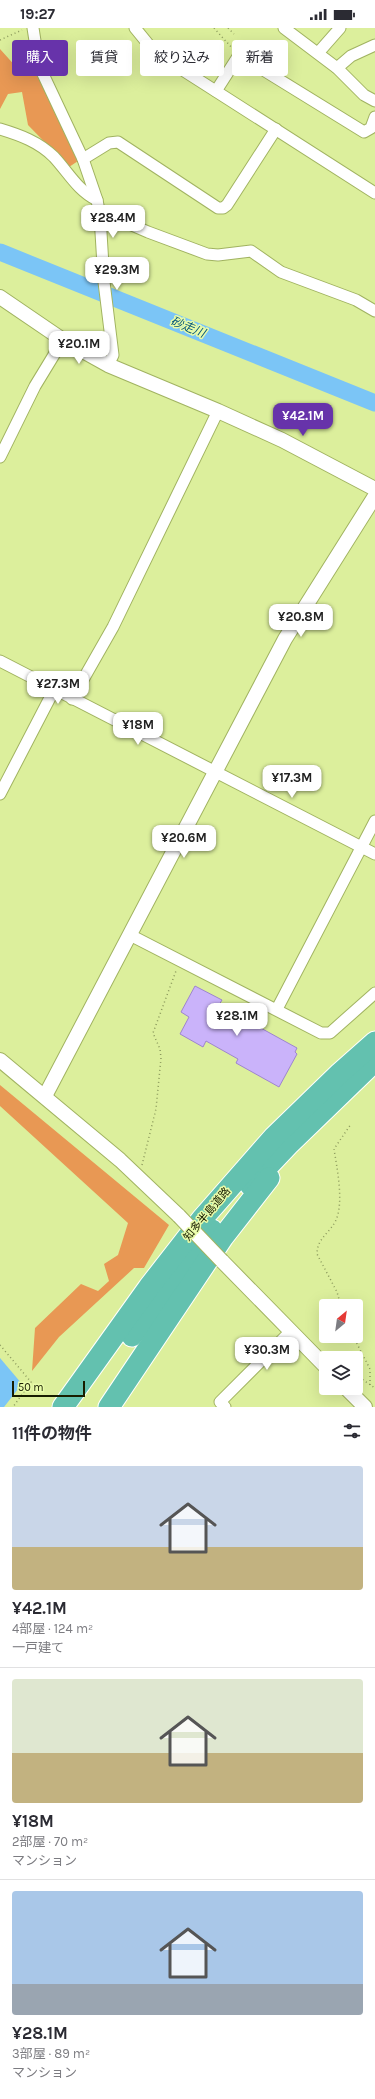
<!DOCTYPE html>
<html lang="ja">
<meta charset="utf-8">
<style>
:root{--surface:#fff;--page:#f2f2f3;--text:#2b2b33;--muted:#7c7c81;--line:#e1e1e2;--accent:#6733aa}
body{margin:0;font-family:Karla,"Noto Sans JP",sans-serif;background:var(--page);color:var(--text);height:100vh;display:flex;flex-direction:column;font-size:15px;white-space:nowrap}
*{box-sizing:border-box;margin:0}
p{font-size:13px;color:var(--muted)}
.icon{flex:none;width:22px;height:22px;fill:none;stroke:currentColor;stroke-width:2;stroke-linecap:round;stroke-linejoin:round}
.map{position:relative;height:1379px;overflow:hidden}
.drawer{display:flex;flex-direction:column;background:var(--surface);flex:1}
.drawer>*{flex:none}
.top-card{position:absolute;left:12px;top:12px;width:351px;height:36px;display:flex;gap:8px}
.needle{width:26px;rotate:29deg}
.controls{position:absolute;left:319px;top:1271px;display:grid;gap:8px}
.controls a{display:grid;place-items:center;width:44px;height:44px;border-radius:4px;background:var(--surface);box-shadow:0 4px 16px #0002;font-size:20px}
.scale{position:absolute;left:12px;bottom:10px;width:73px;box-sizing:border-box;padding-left:4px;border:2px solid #181d00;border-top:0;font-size:11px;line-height:14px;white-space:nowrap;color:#181d00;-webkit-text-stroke:3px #e9fca9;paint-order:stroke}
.price{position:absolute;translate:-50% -34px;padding:0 9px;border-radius:8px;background:#fff;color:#222;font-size:13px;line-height:26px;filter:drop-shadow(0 1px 2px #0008)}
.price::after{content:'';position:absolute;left:50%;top:24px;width:12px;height:9px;margin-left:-6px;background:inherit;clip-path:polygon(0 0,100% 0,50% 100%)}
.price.on{background:var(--accent);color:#fff}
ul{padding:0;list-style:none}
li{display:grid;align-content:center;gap:8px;height:212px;padding:0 12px}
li+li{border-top:1px solid var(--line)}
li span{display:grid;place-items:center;height:124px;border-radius:4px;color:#555}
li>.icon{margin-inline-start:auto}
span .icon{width:72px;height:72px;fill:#fffc;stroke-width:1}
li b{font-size:17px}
h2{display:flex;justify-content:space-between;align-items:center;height:48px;padding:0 12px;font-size:17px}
.tag{padding:0 14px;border-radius:4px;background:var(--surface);box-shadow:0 4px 16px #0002;font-size:14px;line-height:36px}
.tag.on{background:var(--accent);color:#fff}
.status{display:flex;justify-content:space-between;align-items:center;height:28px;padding:0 20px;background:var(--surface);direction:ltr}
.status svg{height:11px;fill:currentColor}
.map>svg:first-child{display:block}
</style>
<div class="status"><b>19:27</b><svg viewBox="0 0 49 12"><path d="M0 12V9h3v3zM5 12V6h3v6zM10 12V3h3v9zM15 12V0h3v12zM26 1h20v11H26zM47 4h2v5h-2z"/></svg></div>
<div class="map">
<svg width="375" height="1379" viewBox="0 0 375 1379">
<rect width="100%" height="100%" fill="#dcef9c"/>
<g fill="#e89854">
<path d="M0,21L18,41L37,43L78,133L69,139L28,97L22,64L8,66L0,81Z"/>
<path d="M0,1057L169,1197L144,1240H134L59,1309L32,1343L35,1300L81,1256L98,1263L109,1253L104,1236L118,1227L128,1195L0,1078Z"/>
</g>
<path fill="#7bc5f6" d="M0,1330L22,1356L4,1379H0Z"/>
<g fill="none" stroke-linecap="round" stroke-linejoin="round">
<path stroke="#7bc5f6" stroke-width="17" d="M0,224L375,375"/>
</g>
<path fill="#cab3fa" stroke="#9e85ce" d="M195,958L222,972L219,977L297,1020L295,1024L297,1026L279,1059L236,1035L238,1031L206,1013L203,1019L180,1006L189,989L181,984Z"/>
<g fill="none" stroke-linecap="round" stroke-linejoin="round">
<g stroke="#a1b361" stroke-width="13">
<g id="minor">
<path d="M33,0L38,32L43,46L83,131L97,172L100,188L104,254L113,327L108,337"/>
<path d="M135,0L153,22L164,30L375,165"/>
<path d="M284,0L337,40L364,67L375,73"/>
<path d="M318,25L340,0"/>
<path d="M337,40L351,28L375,17"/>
<path d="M216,63L239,27L364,104L371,100L375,89"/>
<path d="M0,101C20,107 39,114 54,129C68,144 78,163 97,172"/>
<path d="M83,131L109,115L118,114L218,180H223L227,177L276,101"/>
<path d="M100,188L118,191L148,204L207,226L218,227L251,223L281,244L356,272L375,283"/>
<path d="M0,429L35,358L63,312"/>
<path d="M0,633L375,826"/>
<path d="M72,671L113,599L218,383"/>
<path d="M0,766L54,662"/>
<path d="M130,907L321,1005H330L375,965"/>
<path d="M277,981L375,793"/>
<path d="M225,1379L220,1374L291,1303"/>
</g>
</g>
<g stroke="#a1b361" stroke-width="16">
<g id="tertiary">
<path d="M0,269L63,312L108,337L218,383L282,412L375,461"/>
<path d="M0,1032L120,1132L179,1188"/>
<path d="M45,1068L285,611L375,468"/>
<path d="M222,1233L326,1339"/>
<path d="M346,1360L365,1379"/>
</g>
</g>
<g stroke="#fff" stroke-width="23">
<g id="motorway">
<path d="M250,1157L288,1117L375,1033"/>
<path d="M132,1308L212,1202"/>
<path d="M63,1379L149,1259L202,1191L274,1109L340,1045L375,1014"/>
<path d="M109,1379L223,1209L269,1150"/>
</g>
</g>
<g stroke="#8c9a5d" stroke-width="1.5" stroke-dasharray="1 3" stroke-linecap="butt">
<path d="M214,0L232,20"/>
<path d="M228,0L234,6"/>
<path d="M0,12L22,2"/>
<path d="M142,1137L156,1081L161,1030L160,1021L153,1005L176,943"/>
<path d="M341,1278L337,1264L317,1226C317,1210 330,1205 336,1192C344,1174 337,1140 334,1121L351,1096"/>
<path d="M353,1308L370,1341V1357"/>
<path d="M0,1317L31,1354L13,1379"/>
<path d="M356,1347L375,1360"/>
</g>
<use href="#minor" stroke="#fff" stroke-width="11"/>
<use href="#tertiary" stroke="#fff" stroke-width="14"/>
<use href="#motorway" stroke="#63c1af" stroke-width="21"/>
<g stroke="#a1b361" stroke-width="16" stroke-linecap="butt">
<path id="tertiary-bridge" d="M179,1188L222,1233"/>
</g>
<use href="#tertiary-bridge" stroke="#fff" stroke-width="14"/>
</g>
<g text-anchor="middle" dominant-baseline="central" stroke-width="3" stroke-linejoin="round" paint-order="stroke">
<g font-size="11" fill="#181d00" stroke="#e9fca9">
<text transform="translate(207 1186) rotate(-50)">知多半島道路</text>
</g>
<g font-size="12" font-style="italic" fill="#02547c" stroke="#e9fca9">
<text transform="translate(188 299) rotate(22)">砂走川</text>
</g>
</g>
</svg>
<div class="controls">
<a><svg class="needle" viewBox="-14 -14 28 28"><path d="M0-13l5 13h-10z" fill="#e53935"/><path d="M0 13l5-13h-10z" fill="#7c7c81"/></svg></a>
<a><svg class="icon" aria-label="layers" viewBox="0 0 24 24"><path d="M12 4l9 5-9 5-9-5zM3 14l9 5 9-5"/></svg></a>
</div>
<div class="scale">50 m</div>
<b class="price" style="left:113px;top:211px">¥28.4M</b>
<b class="price" style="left:117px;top:263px">¥29.3M</b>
<b class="price" style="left:79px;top:337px">¥20.1M</b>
<b class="price on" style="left:303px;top:409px">¥42.1M</b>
<b class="price" style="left:301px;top:610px">¥20.8M</b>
<b class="price" style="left:58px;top:677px">¥27.3M</b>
<b class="price" style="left:138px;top:718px">¥18M</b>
<b class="price" style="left:292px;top:771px">¥17.3M</b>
<b class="price" style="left:184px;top:831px">¥20.6M</b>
<b class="price" style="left:237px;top:1009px">¥28.1M</b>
<b class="price" style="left:267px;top:1343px">¥30.3M</b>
<div class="top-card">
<a class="tag on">購入</a>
<a class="tag">賃貸</a>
<a class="tag">絞り込み</a>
<a class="tag">新着</a>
</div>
</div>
<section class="drawer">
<h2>11件の物件<svg class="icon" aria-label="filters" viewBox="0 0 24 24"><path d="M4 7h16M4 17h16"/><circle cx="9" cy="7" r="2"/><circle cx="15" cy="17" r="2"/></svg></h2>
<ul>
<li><span style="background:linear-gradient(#c9d6e8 65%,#c2b280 0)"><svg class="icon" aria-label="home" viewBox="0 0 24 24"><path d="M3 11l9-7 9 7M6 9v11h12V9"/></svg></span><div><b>¥42.1M</b><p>4部屋 · 124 m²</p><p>一戸建て</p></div></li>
<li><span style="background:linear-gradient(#dfe7d0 60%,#c2b280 0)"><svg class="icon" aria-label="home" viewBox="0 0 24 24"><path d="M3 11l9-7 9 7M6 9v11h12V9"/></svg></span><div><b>¥18M</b><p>2部屋 · 70 m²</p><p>マンション</p></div></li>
<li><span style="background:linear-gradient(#a9c7e8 75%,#9aa5b1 0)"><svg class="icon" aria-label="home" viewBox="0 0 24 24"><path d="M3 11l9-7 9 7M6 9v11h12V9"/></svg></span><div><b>¥28.1M</b><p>3部屋 · 89 m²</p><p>マンション</p></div></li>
</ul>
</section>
